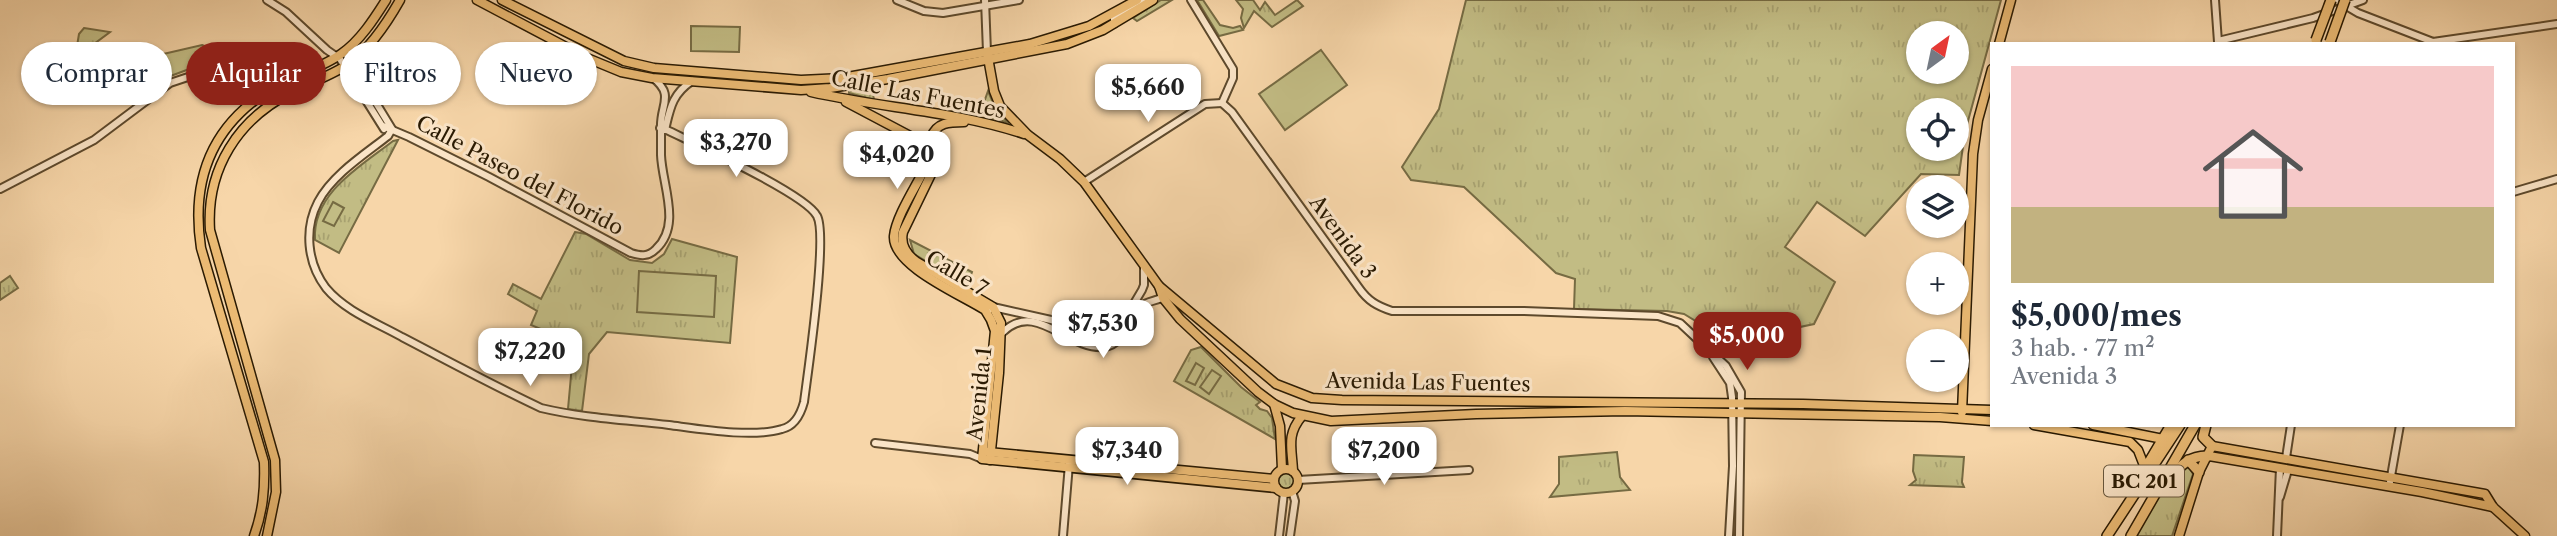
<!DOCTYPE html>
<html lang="es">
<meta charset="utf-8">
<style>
:root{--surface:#fff;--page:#f2f2f3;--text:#1f2937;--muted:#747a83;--accent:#8f2418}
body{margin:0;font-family:"Libre Caslon Text",serif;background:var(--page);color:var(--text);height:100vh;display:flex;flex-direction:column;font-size:26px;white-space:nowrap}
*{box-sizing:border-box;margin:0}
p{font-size:23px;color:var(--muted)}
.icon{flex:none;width:38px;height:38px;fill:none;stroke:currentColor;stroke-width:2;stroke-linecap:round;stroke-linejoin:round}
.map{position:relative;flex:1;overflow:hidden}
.details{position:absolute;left:1990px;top:42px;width:525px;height:385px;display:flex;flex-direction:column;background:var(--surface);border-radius:0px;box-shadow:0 2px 5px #0004}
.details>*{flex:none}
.hud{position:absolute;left:21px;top:42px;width:665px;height:63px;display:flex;gap:14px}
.needle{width:46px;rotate:33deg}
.fabs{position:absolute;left:1906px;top:21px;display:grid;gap:14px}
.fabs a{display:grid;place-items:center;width:63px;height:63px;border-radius:50%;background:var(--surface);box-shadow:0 2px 5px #0004;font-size:35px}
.price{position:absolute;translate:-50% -60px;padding:0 16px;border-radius:14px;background:#fff;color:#222;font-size:23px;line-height:46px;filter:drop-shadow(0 2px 4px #0008)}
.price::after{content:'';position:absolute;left:50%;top:42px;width:21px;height:16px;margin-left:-10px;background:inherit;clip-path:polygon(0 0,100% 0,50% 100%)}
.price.selected{background:var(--accent);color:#fff}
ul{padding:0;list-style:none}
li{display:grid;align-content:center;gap:14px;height:371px;padding:0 21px}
li span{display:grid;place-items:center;height:217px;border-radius:0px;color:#555}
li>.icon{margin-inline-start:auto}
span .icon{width:126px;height:126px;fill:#fffc;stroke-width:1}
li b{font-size:30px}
.tag{padding:0 24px;border-radius:32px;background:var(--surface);box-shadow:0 2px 5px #0004;font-size:24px;line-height:63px}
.tag.selected{background:var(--accent);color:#fff}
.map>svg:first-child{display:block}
</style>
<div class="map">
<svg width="2557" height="536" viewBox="0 0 2557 536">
<defs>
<pattern id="grass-tufts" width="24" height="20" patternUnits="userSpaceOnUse" patternTransform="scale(1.75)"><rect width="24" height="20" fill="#c2bc84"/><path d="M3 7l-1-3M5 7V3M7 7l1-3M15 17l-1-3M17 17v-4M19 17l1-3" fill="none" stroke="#a7a170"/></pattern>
</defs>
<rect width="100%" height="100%" fill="#f7d6a9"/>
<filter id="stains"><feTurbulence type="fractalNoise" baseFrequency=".00286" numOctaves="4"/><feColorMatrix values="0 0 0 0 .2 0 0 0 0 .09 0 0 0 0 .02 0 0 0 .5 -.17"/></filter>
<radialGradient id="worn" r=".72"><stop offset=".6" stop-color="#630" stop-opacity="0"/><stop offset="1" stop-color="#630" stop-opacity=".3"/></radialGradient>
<g fill="url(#grass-tufts)" stroke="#766b43" stroke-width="2" fill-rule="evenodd">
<path d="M1161,0H1172L1137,21L1133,18Z"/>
<path d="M1197,0H1203L1220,25L1233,28L1240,26L1243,30L1219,36Z"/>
<path d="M1236,0H1253L1260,10L1265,2L1275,15L1297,0L1303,6L1272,27L1254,11L1244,28L1241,18L1243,9Z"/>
<path d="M1466,0H2001L1965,132L1959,175L1921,174L1865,236L1817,202L1785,247L1835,282L1814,324L1748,338L1732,337L1717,334L1684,314L1667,311L1574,309L1575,279L1556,273L1464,187L1411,180L1402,167L1439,109ZM1918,33H1956V72H1918ZM1918,110H1956V149H1918Z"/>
<path d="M84,28L110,32L75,58L79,34Z"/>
<path d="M202,45L227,55L168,77L159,84L146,58Z"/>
<path d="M374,52L392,61L365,78L361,65Z"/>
<path d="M872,86L874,100L849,93V91Z"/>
<path d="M988,91L997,112L1009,123L977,113L953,111L952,106L982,108Z"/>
<path d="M398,140L339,253L315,240C312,193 361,166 393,141Z"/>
<path d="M575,232L586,234L630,260L652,263L664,254L672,239L737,257L730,343L607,332L589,354L582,411L568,409L574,343L531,325L537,311L508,294L513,284L541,299Z"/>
<path d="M910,240L972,272L967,286L914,254Z"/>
<path d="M10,276L18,288L0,300V283Z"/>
<path d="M1201,347L1241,387L1260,402L1256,405L1260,409L1267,411L1272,418L1275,439L1174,381L1191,350Z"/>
<path d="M1617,452L1620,477L1630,490L1550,497L1559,484V457Z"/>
<path d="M1914,455L1964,457L1962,482L1964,487L1910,485L1916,480L1913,471Z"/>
<path d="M2188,465L2193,474L2172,536H2134L2159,496L2184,467Z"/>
<circle cx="1286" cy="480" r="9"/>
</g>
<g fill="#c2bc84" stroke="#766b43" stroke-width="2">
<path d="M691,26L740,27L739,52L691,51Z"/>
<path d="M1321,50L1347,85L1285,130L1259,94Z"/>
<path d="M333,202L344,208L334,226L323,221Z"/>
<path d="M639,271L716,276L714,317L637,312Z"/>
<path d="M1196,363L1204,368L1195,385L1186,381Z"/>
<path d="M1212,370L1221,376L1209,394L1200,387Z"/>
</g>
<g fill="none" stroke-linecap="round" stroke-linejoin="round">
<g stroke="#5d492c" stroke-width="10">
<g id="minor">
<path d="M267,0L286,12L327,50L340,59L384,129"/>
<path d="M897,0L924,11L943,13L1019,0"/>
<path d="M985,0L987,52"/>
<path d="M1191,0L1233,69V78L1222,103"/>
<path d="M2215,0L2218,42"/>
<path d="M2336,0L2358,13L2433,42L2557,24"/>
<path d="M1114,24V18L1142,0"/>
<path d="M2218,41L2313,18L2363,0"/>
<path d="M345,52L392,129L388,136C365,154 332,175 318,202C304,229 307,263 326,288C345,311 377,323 402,337C448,361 494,386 541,408C583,418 626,420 669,425C700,429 753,438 782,429C795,426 801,413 804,402C808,371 828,236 817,216C806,194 693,143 665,129L660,128"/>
<path d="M1222,103L1232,112L1359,288C1368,301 1377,306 1392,311H1524L1658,316L1680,323L1726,366L1741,392L1739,536"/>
<path d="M383,126L409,137L489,177L631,253C641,256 648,257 656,249C682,225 662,185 661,155C661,145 661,136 661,127C660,105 675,95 653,78"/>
<path d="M665,130C670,109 672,94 692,81"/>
<path d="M1084,182L1205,104L1222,103"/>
<path d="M0,189L94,140L170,83L236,61L256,63"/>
<path d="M2513,192L2557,179"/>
<path d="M990,309L993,307L1060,322L1101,339L1110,337L1119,329L1142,290L1144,285V266"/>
<path d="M1003,332C1036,300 1067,350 1104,347C1125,345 1126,318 1139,307C1147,301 1156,301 1164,297"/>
<path d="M1713,357L1730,383L1732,397L1733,466L1729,536"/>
<path d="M875,443L970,454L982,459"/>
<path d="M2286,458L2291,425"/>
<path d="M1298,480L1469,470"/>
<path d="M2390,482L2400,425"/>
<path d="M2280,497L2288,470"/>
<path d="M1063,536L1069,464"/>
<path d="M1279,536L1284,493"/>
<path d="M1290,536L1295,501L1292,491"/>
<path d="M2277,536L2280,468"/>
</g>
</g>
<g stroke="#2a1a02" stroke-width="11">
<g id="major">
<path d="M477,0L587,58L621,72L652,78L801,90L830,88L888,79L1067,44L1103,30L1153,0"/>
<path d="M502,0L624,61L654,68L801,80L842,78L1030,44L1089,26L1137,0"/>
<path d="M1999,44L2011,0"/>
<path d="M987,52L994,91L1000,106L1028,135L1060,159L1084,182L1159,286L1276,384L1312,398L1342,400L1803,404L1992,410"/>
<path d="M256,63L291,79"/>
<path d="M254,70L260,79L261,95"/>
<path d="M811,92C881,108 955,111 1024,134"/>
<path d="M846,102L914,138L922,145L924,164L930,167L937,165L939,159L936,153L931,151L924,154"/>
<path d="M933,151L931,138C936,122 950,122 964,122"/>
<path d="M926,166C917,185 896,216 894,236C892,266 962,295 985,310L991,320L995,331L982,459L1276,488"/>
<path d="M935,166L903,232C900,245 907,255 917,262L993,307L1001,323L999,373L990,460"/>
<path d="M1159,286L1163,298L1180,319L1258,392L1274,404L1293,413L1331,421L1476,414L1625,411L1940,417L1992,421"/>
<path d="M1274,404L1280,426L1282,469"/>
<path d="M1962,412L1973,154L1978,120L1992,69"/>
<path d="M2034,425L2130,442L2138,450L2145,468"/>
<path d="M2093,425L2163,439"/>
<path d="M988,452L1274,479"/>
<path d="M2209,456L2422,492L2493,507"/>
<circle cx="1286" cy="481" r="12"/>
<path d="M1293,471C1292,448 1286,435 1302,416"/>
<path d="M254,536C263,511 265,489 264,462L201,248C190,176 214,121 278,85C298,74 323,67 341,54C360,41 374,19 386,0"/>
<path d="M267,536L276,492L275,460L210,230C206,169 238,119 292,92C311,82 333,75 350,63C371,47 387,23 400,0"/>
<path d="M2179,536L2199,472L2212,446L2485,494L2493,507L2525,536"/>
</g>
</g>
<g stroke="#2a1a02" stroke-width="12">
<g id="highway">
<path d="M2206,425L2203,437L2212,446"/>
<path d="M2188,460L2199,472"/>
<path d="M2170,478C2181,465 2190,455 2209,456"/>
<path d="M2136,484L2171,425"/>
<path d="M2107,536L2180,425"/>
<path d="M2131,536L2195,425"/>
</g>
</g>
<use href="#minor" stroke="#fae4c7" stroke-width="6"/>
<use href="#major" stroke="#ecbb74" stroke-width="8"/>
<use href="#highway" stroke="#ecbb74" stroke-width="9"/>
<g stroke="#2a1a02" stroke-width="12" stroke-linecap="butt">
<g id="highway-bridge">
<path d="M2316,40L2331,0"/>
<path d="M2330,42L2345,0"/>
</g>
</g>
<use href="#highway-bridge" stroke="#ecbb74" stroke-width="9"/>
</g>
<g text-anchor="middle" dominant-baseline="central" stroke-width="6" stroke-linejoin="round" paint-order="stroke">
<rect fill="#fae4c7" stroke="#68573d" stroke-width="2" x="2104" y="465.5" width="80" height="31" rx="5"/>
<g font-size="19" font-weight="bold" fill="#2a1a02">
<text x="2144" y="481">BC 201</text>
</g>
<g font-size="21" fill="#2a1a02" stroke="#fae4c7">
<text transform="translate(918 94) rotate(11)">Calle Las Fuentes</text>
<text transform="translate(520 175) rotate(28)">Calle Paseo del Florido</text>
<text transform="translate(1343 237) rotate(54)">Avenida 3</text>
<text transform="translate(957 273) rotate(31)">Calle 7</text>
<text transform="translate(1428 382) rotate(1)">Avenida Las Fuentes</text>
<text transform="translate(979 394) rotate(-84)">Avenida 1</text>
</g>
</g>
<rect width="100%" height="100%" filter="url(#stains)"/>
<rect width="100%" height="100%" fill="url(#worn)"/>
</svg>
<div class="fabs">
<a><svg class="needle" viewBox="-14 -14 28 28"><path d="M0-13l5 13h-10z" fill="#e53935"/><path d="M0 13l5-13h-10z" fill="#747a83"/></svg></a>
<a><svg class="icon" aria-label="locate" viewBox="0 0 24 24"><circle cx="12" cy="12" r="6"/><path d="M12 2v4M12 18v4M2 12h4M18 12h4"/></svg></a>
<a><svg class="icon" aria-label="layers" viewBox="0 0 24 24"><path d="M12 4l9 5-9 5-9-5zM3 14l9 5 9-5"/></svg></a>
<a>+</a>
<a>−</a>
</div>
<b class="price" style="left:1148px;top:124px">$5,660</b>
<b class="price" style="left:736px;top:179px">$3,270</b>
<b class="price" style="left:897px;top:191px">$4,020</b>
<b class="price" style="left:1103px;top:360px">$7,530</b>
<b class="price selected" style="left:1747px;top:372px">$5,000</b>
<b class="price" style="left:530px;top:388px">$7,220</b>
<b class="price" style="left:1127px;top:487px">$7,340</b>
<b class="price" style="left:1384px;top:487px">$7,200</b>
<div class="hud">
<a class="tag">Comprar</a>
<a class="tag selected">Alquilar</a>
<a class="tag">Filtros</a>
<a class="tag">Nuevo</a>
</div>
<section class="details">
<ul>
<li><span style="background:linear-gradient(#f6c9c9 65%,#c2b280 0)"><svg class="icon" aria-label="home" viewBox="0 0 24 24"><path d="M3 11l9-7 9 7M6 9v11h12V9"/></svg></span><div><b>$5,000/mes</b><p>3 hab. · 77 m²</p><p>Avenida 3</p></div></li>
</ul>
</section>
</div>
